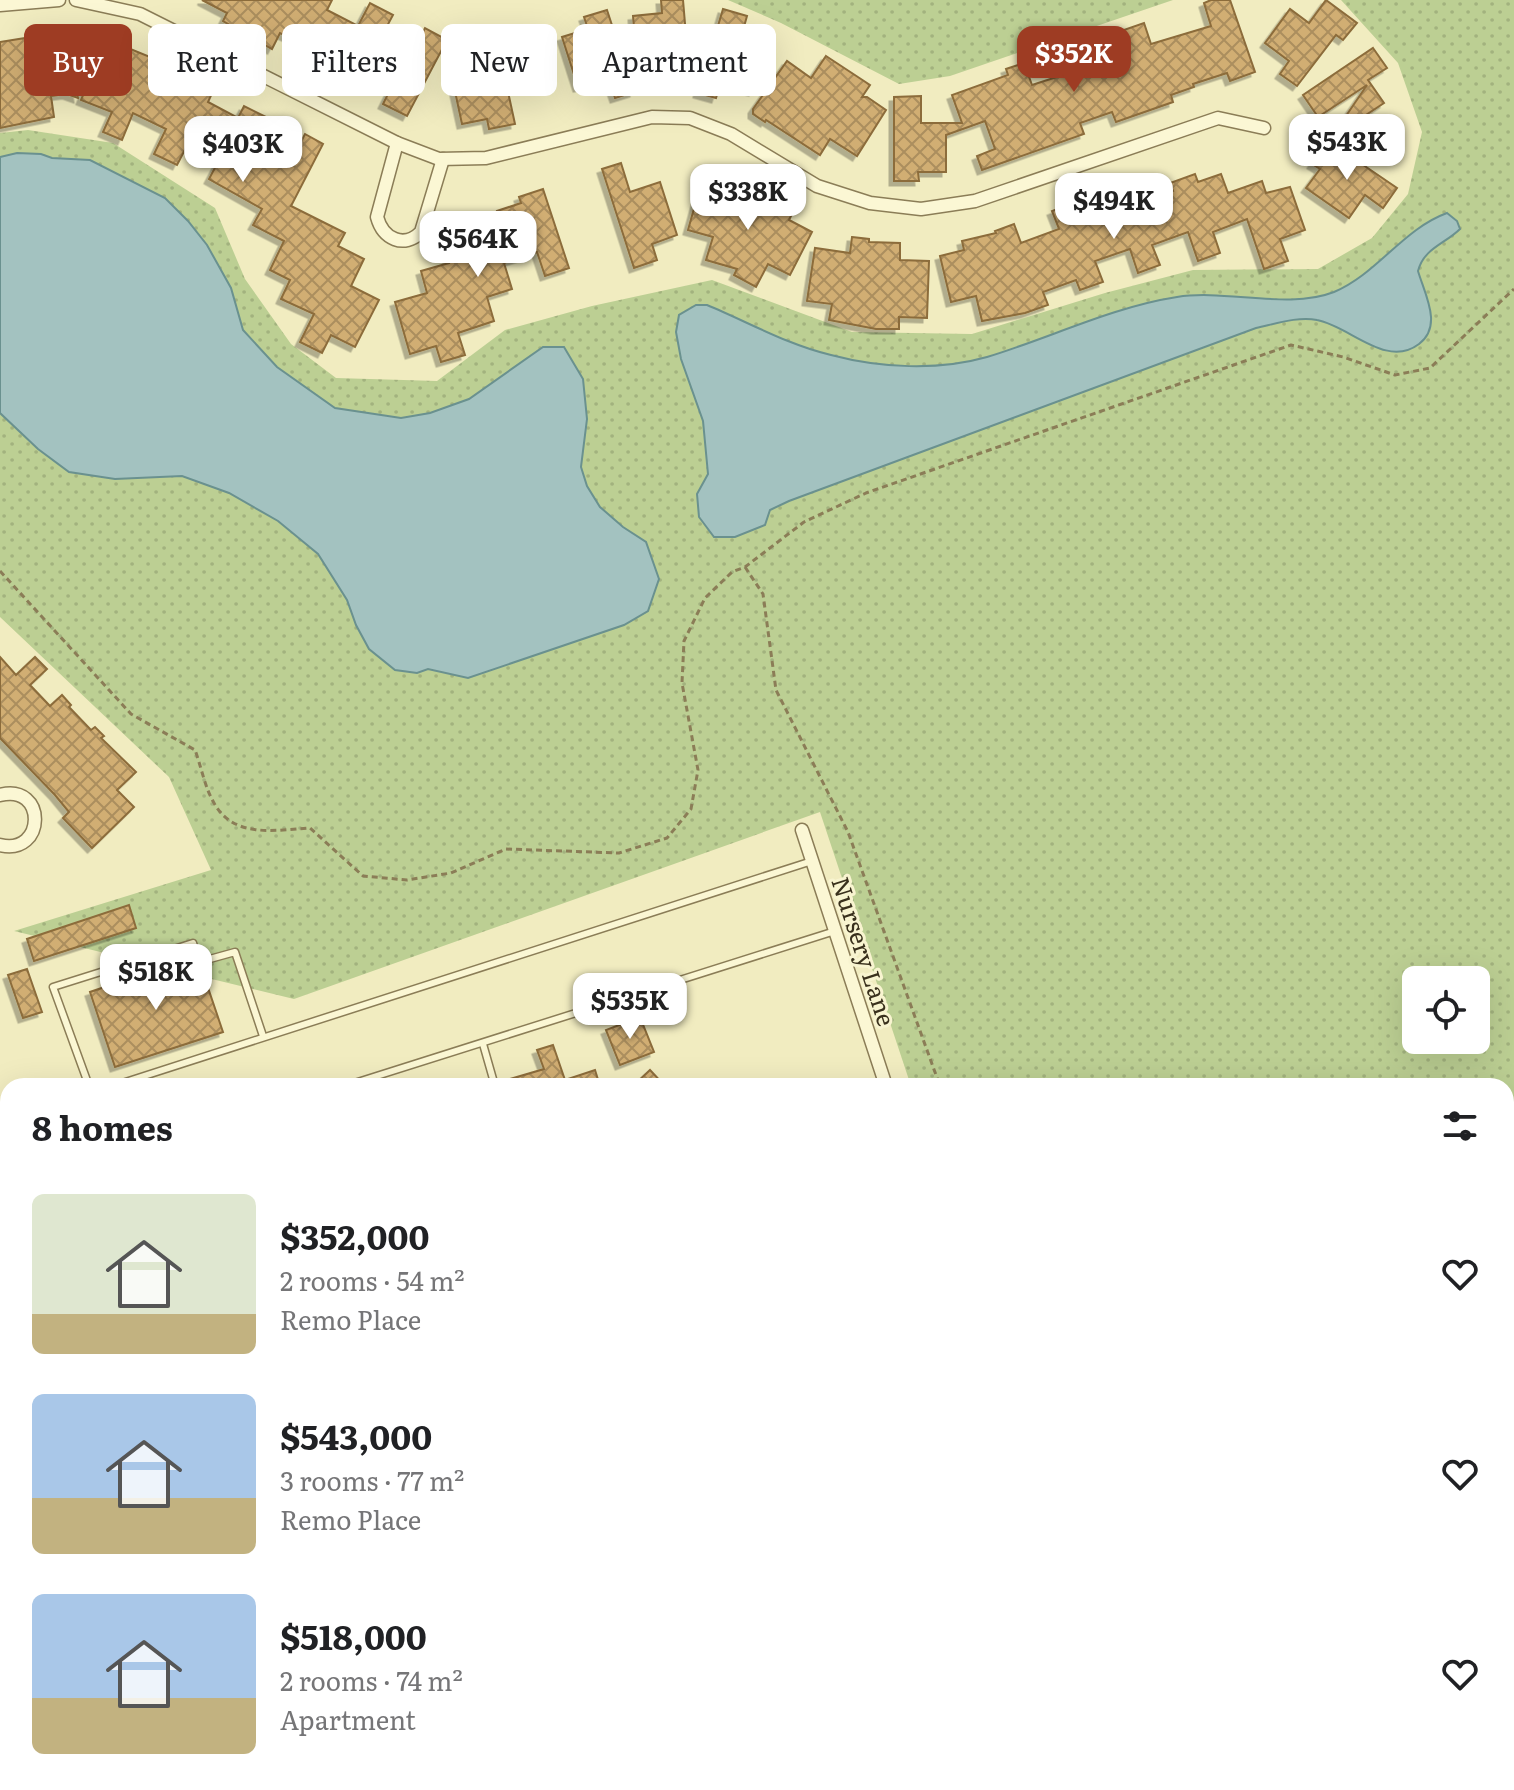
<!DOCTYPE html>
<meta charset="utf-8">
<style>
:root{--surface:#fff;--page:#f2f2f2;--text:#202124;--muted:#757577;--accent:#9e3c23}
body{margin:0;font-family:Literata,serif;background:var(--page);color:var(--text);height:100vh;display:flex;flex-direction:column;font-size:30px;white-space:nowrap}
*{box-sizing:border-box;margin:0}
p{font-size:26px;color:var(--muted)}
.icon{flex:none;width:44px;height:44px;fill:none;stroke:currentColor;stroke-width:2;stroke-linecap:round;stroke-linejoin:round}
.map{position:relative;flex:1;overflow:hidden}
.panel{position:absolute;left:0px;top:1078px;width:1514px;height:712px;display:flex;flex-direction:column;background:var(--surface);border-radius:24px 24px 0 0;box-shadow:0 8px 32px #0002}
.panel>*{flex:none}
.banner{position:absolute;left:24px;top:24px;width:800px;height:72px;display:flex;gap:16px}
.tools{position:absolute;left:1402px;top:966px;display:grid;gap:16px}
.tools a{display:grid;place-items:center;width:88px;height:88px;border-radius:12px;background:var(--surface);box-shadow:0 8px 32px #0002;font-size:40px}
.price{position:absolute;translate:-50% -68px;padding:0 18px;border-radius:16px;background:#fff;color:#222;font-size:26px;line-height:52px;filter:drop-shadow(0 2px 4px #0008)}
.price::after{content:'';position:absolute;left:50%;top:48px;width:24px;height:18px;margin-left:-12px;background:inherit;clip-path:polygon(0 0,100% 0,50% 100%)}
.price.on{background:var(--accent);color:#fff}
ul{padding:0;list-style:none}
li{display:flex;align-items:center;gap:24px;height:200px;padding:0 32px}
li span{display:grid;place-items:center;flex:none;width:224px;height:160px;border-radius:12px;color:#555}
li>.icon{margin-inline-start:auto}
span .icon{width:96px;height:96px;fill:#fffc;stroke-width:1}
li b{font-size:34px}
h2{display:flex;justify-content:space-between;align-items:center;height:96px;padding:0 32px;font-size:34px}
.tag{padding:0 28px;border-radius:12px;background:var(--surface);box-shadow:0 8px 32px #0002;font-size:28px;line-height:72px}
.tag.on{background:var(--accent);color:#fff}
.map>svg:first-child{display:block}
</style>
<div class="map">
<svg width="1514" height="1790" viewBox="0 0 1514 1790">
<defs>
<pattern id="grass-dots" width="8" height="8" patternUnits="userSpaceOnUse" patternTransform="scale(2)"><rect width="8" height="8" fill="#bccf93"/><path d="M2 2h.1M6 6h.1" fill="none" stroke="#a2b27e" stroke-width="1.8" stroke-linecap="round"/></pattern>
<pattern id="building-cross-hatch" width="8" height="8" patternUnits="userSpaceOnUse" patternTransform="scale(2)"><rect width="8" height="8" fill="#d1ae73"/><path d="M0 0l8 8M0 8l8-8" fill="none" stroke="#ab8e5e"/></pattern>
<filter id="shadow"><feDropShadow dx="-4.5" dy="4.5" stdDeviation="0" flood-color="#0004"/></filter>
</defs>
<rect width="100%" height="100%" fill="#f1ecc0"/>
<g fill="url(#grass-dots)" fill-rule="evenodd">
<path d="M728,0H1173L950,76L899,84L781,23Z"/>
<path d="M1341,0H1514V1377H1506V1086H911L820,812L294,999L14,931L211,870L169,777L0,617V133L28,130L113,143L215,208L245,279L291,344L336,378L437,381L505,330L592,306L712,280L852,332L972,334L1105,293L1193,270L1318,269L1372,238L1408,194L1422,132L1398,63ZM1416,980H1476V1040H1416Z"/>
</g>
<g fill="#a3c2c0" stroke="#6a918f" stroke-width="2">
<path d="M17,153L41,154L52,158L90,160L165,198L188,221L207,245L231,288L243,330L277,367L335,408L401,418L430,413L469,399L543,347H564L583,379L587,419L581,467L587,486L600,507L623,527L646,542L659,579L648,611L624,625L468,678L428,669L417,673L395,670L369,649L356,625L347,600L318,554L278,521L229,493L182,476L115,479L69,472L38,449L0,413V157Z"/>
<path d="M1447,213L1457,221L1460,229C1445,244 1424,248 1418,271C1425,295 1443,326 1419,344C1386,369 1350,326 1317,320C1298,316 1275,324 1256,328L789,501L770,510L765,525L735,537H714L699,517L697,494L708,474L703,421L681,359L676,332L679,315L696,305H707C748,322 788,345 831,355C880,368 938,371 987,357C1050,338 1112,307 1177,297C1226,289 1288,310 1334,292C1377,274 1403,229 1447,213Z"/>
</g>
<g fill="url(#building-cross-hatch)" stroke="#8c6c3b" stroke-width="2" filter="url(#shadow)">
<path d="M202,0H332L327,10L358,26L370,3L393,15L386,28L417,44L425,28L447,40L407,116L383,104L392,86L363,71L353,89L332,78L335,73L311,59L316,50L280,33L272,49L223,21L227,13Z"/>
<path d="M661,0H683L690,83L669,84L668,65L654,66L653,61L637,63L633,16L662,13Z"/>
<path d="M1211,0H1230L1255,72L1230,81L1227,73L1193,84L1194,87L1171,95L1173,102L1116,122L1112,112L1080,123L1084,134L982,170L977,156L995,149L985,121L946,135V172H918L919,181H894V97L921,96V123H962L952,95L1008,75L1006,69L1024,63L1032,85L1097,64L1089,42L1144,23L1151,44L1211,26L1204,3Z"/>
<path d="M1326,0L1357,23L1343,40L1336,35L1297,86L1280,74L1289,61L1265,43L1290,9L1309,23Z"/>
<path d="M723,9L747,16L742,34L767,41L753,91L721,82L716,98L698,93Z"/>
<path d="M607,10L634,92L615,98L609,81L578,87L562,37L588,29L584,17Z"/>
<path d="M44,35L45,47L69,43L78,98L67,94L51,96L54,117L0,128V42Z"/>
<path d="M106,39L155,59L152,68L188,85L191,78L214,89L208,102L238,118L244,106L268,118L253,147L289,165L305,134L323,144L291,206L345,233L338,246L364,259L351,286L379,300L355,347L331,335L322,353L300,342L314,314L281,299L290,280L270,270L284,241L253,225L262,209L209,179L220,158L189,142L177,165L154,154L166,129L133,113L122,140L103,132L112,112L81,100Z"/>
<path d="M497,41L515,124L489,129L487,119L462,124L451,73L478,67L473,46Z"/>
<path d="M1373,48L1387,68L1368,80L1384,103L1331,138L1367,85L1318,117L1303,95Z"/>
<path d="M826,56L870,85L862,97H867L886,110L857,156L830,139L820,155L766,120L765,122L753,114V109L787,61L811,78Z"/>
<path d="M1328,141L1397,188L1383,208L1365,195L1349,218L1306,188L1320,169L1312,164Z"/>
<path d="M621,163L630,192L660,182L677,235L652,244L657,260L634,268L602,169Z"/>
<path d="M1195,174L1198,182L1221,174L1228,193L1262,181L1266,193L1290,187L1305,230L1280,239L1288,261L1264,269L1247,219L1213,232L1220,253L1198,261L1188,232L1152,245L1160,265L1138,273L1130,249L1095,261L1103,282L1080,290L1076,280L1043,292L1048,305L1025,313L982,321L976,296L951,302L940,256L964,250L962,241L996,233L995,231L1014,224L1021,243L1059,229L1052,211L1076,202L1079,210L1112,199L1110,194L1131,186L1137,203L1173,191L1170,183Z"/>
<path d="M733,182L753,188L752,192L793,212L789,220L812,232L790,275L768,264L756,287L734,275L737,269L706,260L713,237L688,230L700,187L729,195Z"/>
<path d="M543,189L569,268L545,276L537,252L504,263L512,289L487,297L494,321L458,333L465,355L441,362L436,346L410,354L395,302L427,293L421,271L449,263L445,251L470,242L474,251L506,240L497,211L521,203L519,197Z"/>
<path d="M852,237L869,239V242L900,243V260L929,261L927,318L899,317V329H876L829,320L832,304L807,301L815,248L850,253Z"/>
<path d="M0,657L16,675L35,657L47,669L30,685L50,706L62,695L71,705L69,707L91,730L95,727L104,736L101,738L136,772L117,790L134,807L92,848L63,818L69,812L55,795L0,738Z"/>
<path d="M129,905L136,928L34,961L27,939Z"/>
<path d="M187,959L192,973L202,970L223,1032L115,1067L90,992Z"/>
<path d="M27,969L42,1012L23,1018L8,975Z"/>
<path d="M640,1017L654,1052L620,1065L606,1030Z"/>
<path d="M553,1045L565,1080L595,1070L600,1086H501L500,1082L544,1069L537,1050Z"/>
<path d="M650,1070L665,1086H633Z"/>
</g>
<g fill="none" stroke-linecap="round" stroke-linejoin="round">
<g stroke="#8b7d57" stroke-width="9">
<g id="service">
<path d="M483,1044L495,1086"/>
<path d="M89,1086L53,987L193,943L199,962L235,952L263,1036"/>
<path d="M113,1086L812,861"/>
<path d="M345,1086L835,931"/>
<path d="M0,1195L8,1193"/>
<path d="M0,1415L8,1417"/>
</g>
</g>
<g stroke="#8b7d57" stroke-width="15">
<g id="minor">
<path d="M76,0L140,14L397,143L439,159L486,158L652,117L690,118L731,134L817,186L870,203L921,209L975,201L1218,118L1264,128"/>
<path d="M0,5L59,0"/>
<path d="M397,143L377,217C383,239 404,249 421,232L443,159"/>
<path d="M0,795C47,783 46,856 0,845"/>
<path d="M802,830L886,1086"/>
<path d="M1113,1782L1116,1790"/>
</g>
</g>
<g stroke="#8b7d57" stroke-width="3" stroke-dasharray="6 4" stroke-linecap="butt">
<path d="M745,567L763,594L776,690L848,832L940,1086"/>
<path d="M0,571L131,714L195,750C201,766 205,788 214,803C234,839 275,830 310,828L363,876L407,880L451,873L506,849L619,853L667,838L691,809L698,770L682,683L684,641L705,598L732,572L745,567L804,522L866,493L1291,345L1343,357L1395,375L1430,368L1514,289"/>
<path d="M1506,1357L1514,1356"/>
</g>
<use href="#service" stroke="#fbf7d4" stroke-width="6"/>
<use href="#minor" stroke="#fbf7d4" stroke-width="12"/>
</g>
<g text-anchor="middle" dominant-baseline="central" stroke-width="6" stroke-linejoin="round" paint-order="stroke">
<g font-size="24" fill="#39301c" stroke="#f8f4d0">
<text transform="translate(865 951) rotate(72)">Nursery Lane</text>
</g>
</g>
</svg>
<div class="tools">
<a><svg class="icon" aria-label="locate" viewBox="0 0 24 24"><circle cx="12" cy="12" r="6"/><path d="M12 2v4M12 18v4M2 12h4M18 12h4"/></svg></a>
</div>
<b class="price on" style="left:1074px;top:94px">$352K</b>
<b class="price" style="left:1347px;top:182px">$543K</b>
<b class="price" style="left:243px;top:184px">$403K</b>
<b class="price" style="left:748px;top:232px">$338K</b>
<b class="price" style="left:1114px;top:241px">$494K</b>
<b class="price" style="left:478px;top:279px">$564K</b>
<b class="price" style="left:156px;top:1012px">$518K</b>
<b class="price" style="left:630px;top:1041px">$535K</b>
<div class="banner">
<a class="tag on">Buy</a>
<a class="tag">Rent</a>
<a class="tag">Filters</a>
<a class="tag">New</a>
<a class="tag">Apartment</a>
</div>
<section class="panel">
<h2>8 homes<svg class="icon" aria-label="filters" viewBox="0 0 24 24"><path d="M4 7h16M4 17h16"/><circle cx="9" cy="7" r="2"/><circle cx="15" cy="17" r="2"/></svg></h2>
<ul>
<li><span style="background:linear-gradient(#dfe7d0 75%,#c2b280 0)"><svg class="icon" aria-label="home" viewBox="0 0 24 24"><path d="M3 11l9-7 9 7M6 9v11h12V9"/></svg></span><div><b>$352,000</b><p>2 rooms · 54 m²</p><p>Remo Place</p></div><svg class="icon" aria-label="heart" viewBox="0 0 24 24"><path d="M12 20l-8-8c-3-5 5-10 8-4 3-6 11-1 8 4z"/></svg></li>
<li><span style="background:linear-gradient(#a9c7e8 65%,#c2b280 0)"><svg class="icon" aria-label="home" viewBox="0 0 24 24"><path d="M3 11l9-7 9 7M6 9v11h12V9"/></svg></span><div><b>$543,000</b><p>3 rooms · 77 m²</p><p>Remo Place</p></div><svg class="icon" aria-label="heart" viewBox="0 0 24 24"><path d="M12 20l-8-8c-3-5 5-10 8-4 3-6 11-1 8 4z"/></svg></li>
<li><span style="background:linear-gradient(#a9c7e8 65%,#c2b280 0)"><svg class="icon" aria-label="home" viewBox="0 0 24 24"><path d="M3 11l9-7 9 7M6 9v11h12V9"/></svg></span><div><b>$518,000</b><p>2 rooms · 74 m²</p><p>Apartment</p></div><svg class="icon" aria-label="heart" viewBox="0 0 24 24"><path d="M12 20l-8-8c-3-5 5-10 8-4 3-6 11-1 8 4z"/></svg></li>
</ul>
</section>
</div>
